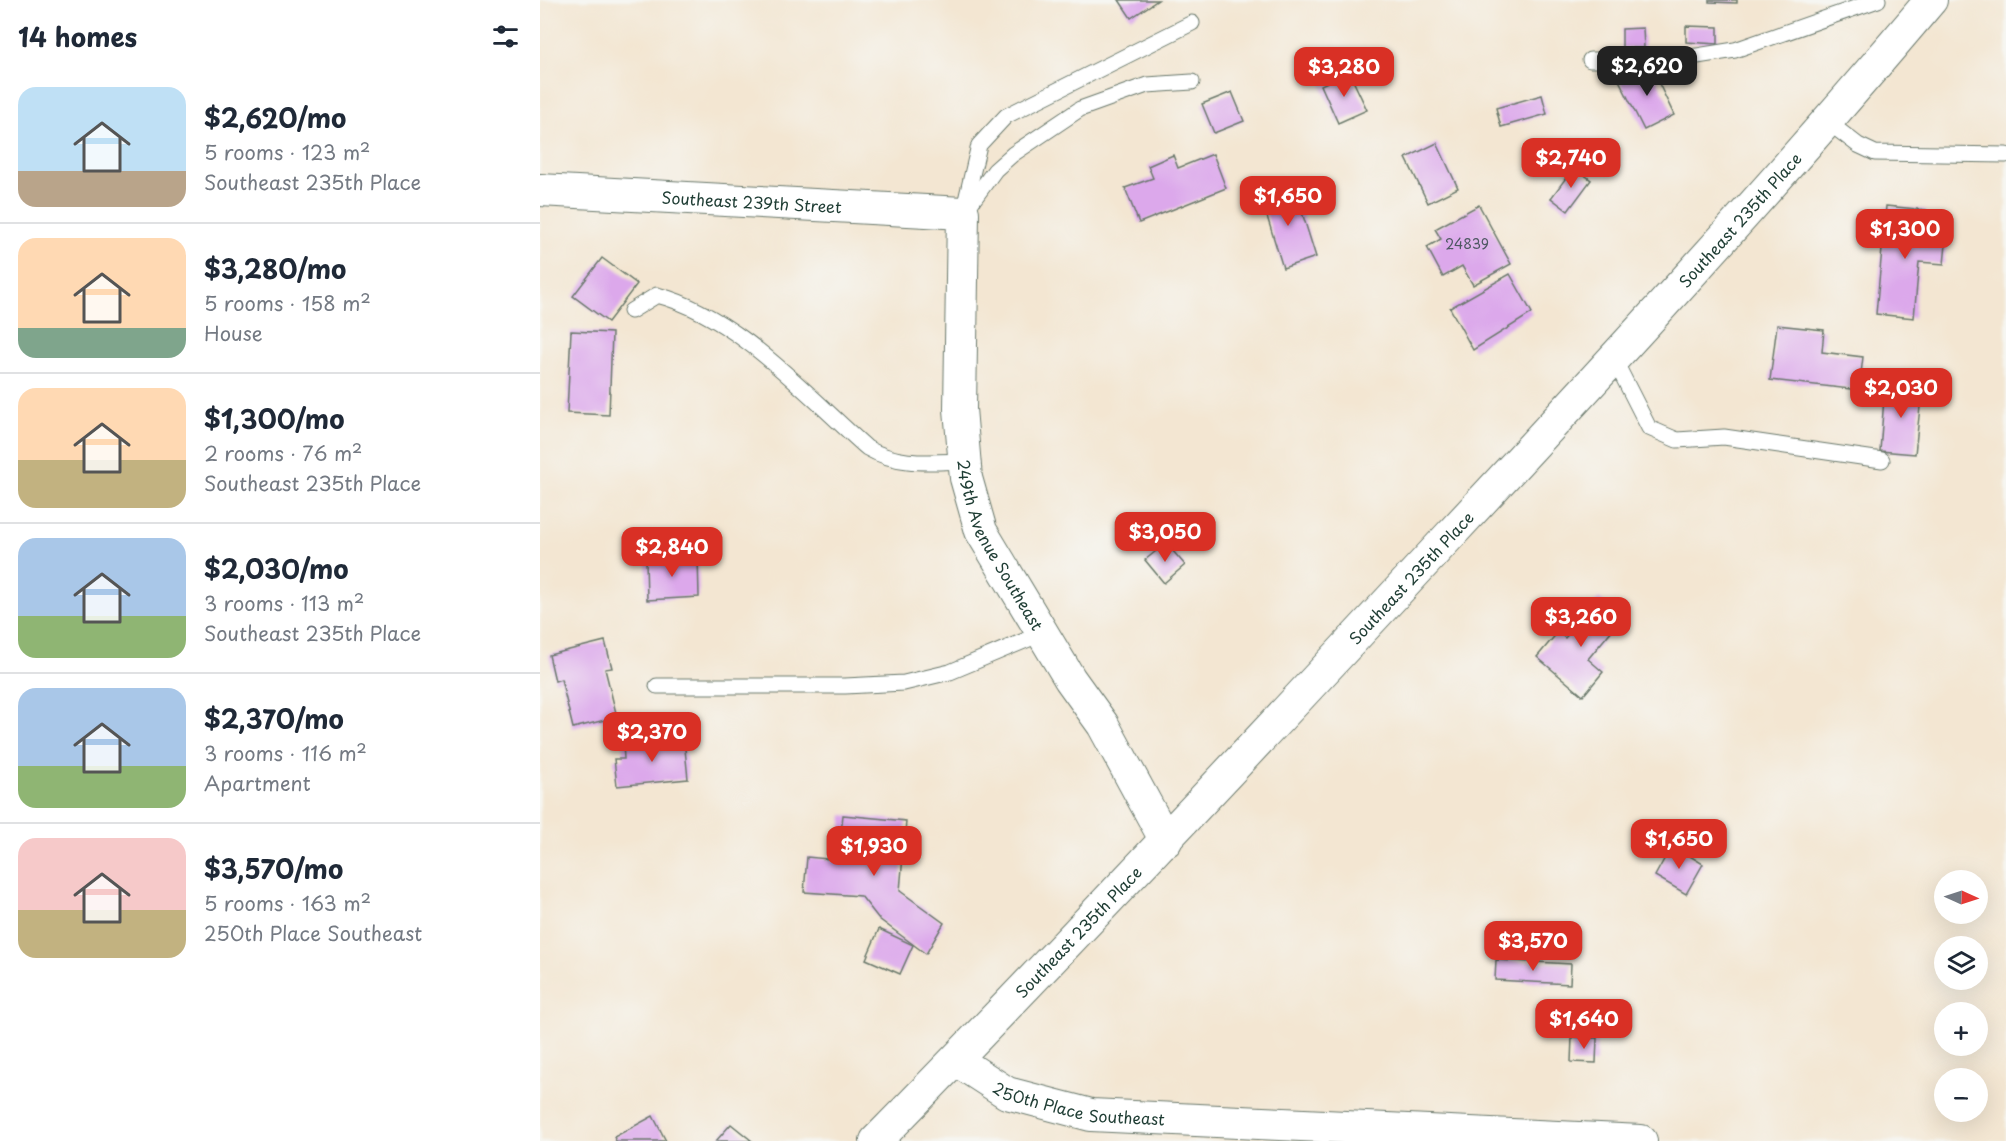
<!DOCTYPE html>
<meta charset="utf-8">
<style>
:root{--surface:#fff;--page:#f6f6f7;--text:#1f2937;--muted:#747a83;--line:#e0e1e3;--accent:#d93025}
body{margin:0;font-family:"Playpen Sans",sans-serif;background:var(--page);color:var(--text);height:100vh;display:flex;flex-direction:column;font-size:22px;white-space:nowrap}
*{box-sizing:border-box;margin:0}
p{font-size:20px;color:var(--muted)}
.icon{flex:none;width:33px;height:33px;fill:none;stroke:currentColor;stroke-width:2;stroke-linecap:round;stroke-linejoin:round}
.map{position:relative;flex:1;overflow:hidden}
.sheet{display:flex;flex-direction:column;background:var(--surface);width:540px}
.sheet>*{flex:none}
.needle{width:39px;rotate:93deg}
.controls{position:absolute;left:1394px;top:870px;display:grid;gap:12px}
.controls a{display:grid;place-items:center;width:54px;height:54px;border-radius:50%;background:var(--surface);box-shadow:0 6px 24px #0002;font-size:30px}
.price{position:absolute;translate:-50% -51px;padding:0 14px;border-radius:12px;background:var(--accent);color:#fff;font-size:20px;line-height:39px;filter:drop-shadow(0 2px 3px #0008)}
.price::after{content:'';position:absolute;left:50%;top:36px;width:18px;height:14px;margin-left:-9px;background:inherit;clip-path:polygon(0 0,100% 0,50% 100%)}
.price.on{background:#222;color:#fff}
ul{padding:0;list-style:none}
li{display:flex;align-items:center;gap:18px;height:150px;padding:0 18px}
li+li{border-top:2px solid var(--line)}
li span{display:grid;place-items:center;flex:none;width:168px;height:120px;border-radius:18px;color:#555}
li>.icon{margin-inline-start:auto}
span .icon{width:72px;height:72px;fill:#fffc;stroke-width:1}
li b{font-size:26px}
h2{display:flex;justify-content:space-between;align-items:center;height:72px;padding:0 18px;font-size:26px}
main{display:flex;flex:1;min-height:0}
.map>svg:first-child{display:block}
</style>
<main>
<section class="sheet">
<h2>14 homes<svg class="icon" aria-label="filters" viewBox="0 0 24 24"><path d="M4 7h16M4 17h16"/><circle cx="9" cy="7" r="2"/><circle cx="15" cy="17" r="2"/></svg></h2>
<ul>
<li><span style="background:linear-gradient(#bfe0f5 70%,#b9a48a 0)"><svg class="icon" aria-label="home" viewBox="0 0 24 24"><path d="M3 11l9-7 9 7M6 9v11h12V9"/></svg></span><div><b>$2,620/mo</b><p>5 rooms · 123 m²</p><p>Southeast 235th Place</p></div></li>
<li><span style="background:linear-gradient(#ffd9b3 75%,#7fa58c 0)"><svg class="icon" aria-label="home" viewBox="0 0 24 24"><path d="M3 11l9-7 9 7M6 9v11h12V9"/></svg></span><div><b>$3,280/mo</b><p>5 rooms · 158 m²</p><p>House</p></div></li>
<li><span style="background:linear-gradient(#ffd9b3 60%,#c2b280 0)"><svg class="icon" aria-label="home" viewBox="0 0 24 24"><path d="M3 11l9-7 9 7M6 9v11h12V9"/></svg></span><div><b>$1,300/mo</b><p>2 rooms · 76 m²</p><p>Southeast 235th Place</p></div></li>
<li><span style="background:linear-gradient(#a9c7e8 65%,#8fb573 0)"><svg class="icon" aria-label="home" viewBox="0 0 24 24"><path d="M3 11l9-7 9 7M6 9v11h12V9"/></svg></span><div><b>$2,030/mo</b><p>3 rooms · 113 m²</p><p>Southeast 235th Place</p></div></li>
<li><span style="background:linear-gradient(#a9c7e8 65%,#8fb573 0)"><svg class="icon" aria-label="home" viewBox="0 0 24 24"><path d="M3 11l9-7 9 7M6 9v11h12V9"/></svg></span><div><b>$2,370/mo</b><p>3 rooms · 116 m²</p><p>Apartment</p></div></li>
<li><span style="background:linear-gradient(#f6c9c9 60%,#c2b280 0)"><svg class="icon" aria-label="home" viewBox="0 0 24 24"><path d="M3 11l9-7 9 7M6 9v11h12V9"/></svg></span><div><b>$3,570/mo</b><p>5 rooms · 163 m²</p><p>250th Place Southeast</p></div></li>
</ul>
</section>
<div class="map">
<svg width="1466" height="1141" viewBox="0 0 1466 1141">
<rect width="100%" height="100%" fill="#f6f6f2"/>
<filter id="ink" filterUnits="userSpaceOnUse"><feTurbulence type="fractalNoise" baseFrequency=".0167" numOctaves="2"/><feDisplacementMap in="SourceGraphic" scale="12" xChannelSelector="R" yChannelSelector="G"/><feConvolveMatrix kernelMatrix="1 2 1 2 8 2 1 2 1" color-interpolation-filters="sRGB"/></filter>
<filter id="wash" filterUnits="userSpaceOnUse"><feTurbulence type="fractalNoise" baseFrequency=".008" numOctaves="4" result="noise"/><feDisplacementMap in="SourceGraphic" scale="24" xChannelSelector="R" yChannelSelector="G"/><feGaussianBlur stdDeviation="1.35" result="paint"/><feColorMatrix in="noise" values="0 0 0 0 0 0 0 0 0 0 0 0 0 0 0 0 0 1.4 0 .05"/><feComposite in="paint" operator="in"/></filter>
<g filter="url(#wash)">
<rect width="100%" height="100%" fill="#f3e6d2"/>
<g id="blocks">
<g fill="#dca8eb">
<path d="M579,0H618L591,18Z"/>
<path d="M1169,0H1197V3L1169,2Z"/>
<path d="M1146,26L1178,27V44L1146,42Z"/>
<path d="M1103,28L1104,48H1082V29Z"/>
<path d="M1110,65L1134,115L1104,130L1079,80Z"/>
<path d="M809,72L827,110L798,123L781,85Z"/>
<path d="M692,92L704,121L674,133L662,104Z"/>
<path d="M1002,95L1007,114L961,127L956,108Z"/>
<path d="M897,143L918,188L888,203L866,158Z"/>
<path d="M673,154L686,188L599,223L585,188L613,178L608,166L633,155L638,168Z"/>
<path d="M1034,167L1051,180L1028,211L1011,198Z"/>
<path d="M754,187L776,257L743,268L721,197Z"/>
<path d="M939,205L971,264L933,285L922,266L903,277L887,247L901,239L895,229Z"/>
<path d="M1346,206L1386,210L1384,233L1407,235L1404,264L1379,262L1374,318L1336,314Z"/>
<path d="M62,258L97,284L68,322L33,296Z"/>
<path d="M970,274L992,313L933,350L910,308Z"/>
<path d="M1237,325L1284,330L1282,352L1323,357L1319,390L1230,380Z"/>
<path d="M31,331L72,333L69,415L27,413Z"/>
<path d="M1345,385L1382,388L1375,454L1340,451Z"/>
<path d="M626,543L645,565L624,583L605,560Z"/>
<path d="M158,557L159,597L107,600L106,559Z"/>
<path d="M1059,598L1082,618L1048,659L1063,672L1043,696L997,657L1018,632L1025,638Z"/>
<path d="M65,641L72,668L65,669L77,717L33,728L21,679L15,681L9,655Z"/>
<path d="M144,739L148,779L77,786L74,759H84L83,744Z"/>
<path d="M303,815L366,821L360,891L404,923L386,954L339,919L321,896L264,892L267,857L298,860Z"/>
<path d="M1132,845L1163,864L1146,894L1115,876Z"/>
<path d="M339,929L373,945L360,974L326,959Z"/>
<path d="M956,960L1031,964L1030,984L955,980Z"/>
<path d="M1032,1037L1057,1038L1056,1063L1031,1062Z"/>
<path d="M113,1116L126,1141H76L74,1137Z"/>
<path d="M191,1124L212,1141H176Z"/>
</g>
</g>
</g>
<g filter="url(#ink)">
<use href="#blocks" fill-opacity="0" stroke="#69786b" stroke-width="1.5"/>
<g fill="none" stroke-linecap="round" stroke-linejoin="round">
<g stroke="#69786b" stroke-width="17">
<g id="service">
<path d="M1050,60H1132L1195,50L1338,0"/>
<path d="M1288,122L1318,145L1335,153L1466,155"/>
<path d="M428,207L455,170L473,154L540,109L607,85L652,82"/>
<path d="M423,213L439,145L466,116L652,23"/>
<path d="M91,311L117,295C196,315 267,395 327,448C358,466 389,462 424,461"/>
<path d="M1074,359L1109,428L1137,440L1184,437L1342,460"/>
<path d="M117,686H305L364,683L410,672L503,633"/>
</g>
</g>
<g stroke="#69786b" stroke-width="34">
<g id="minor">
<path id="s1" d="M0,190L423,213L420,409L426,478L441,531L530,679L563,725L626,841"/>
<path id="s2" d="M416,1060L467,1093L551,1115L1101,1141"/>
<path id="s3" d="M336,1141C531,942 721,739 911,534C1074,359 1237,183 1391,0"/>
</g>
</g>
<use href="#service" stroke="#fff" stroke-width="15"/>
<use href="#minor" stroke="#fff" stroke-width="32"/>
</g>
</g>
<g text-anchor="middle" dominant-baseline="central" stroke-width="6" stroke-linejoin="round" paint-order="stroke">
<g font-size="14" fill="#4e5862">
<text x="927" y="243">24839</text>
</g>
<g font-size="16" fill="#1f3d34" stroke="#f6f6f2">
<text stroke="none"><textPath href="#s1" startOffset="212">Southeast 239th Street</textPath></text>
<text stroke="none"><textPath href="#s3" startOffset="1263">Southeast 235th Place</textPath></text>
<text stroke="none"><textPath href="#s1" startOffset="764">249th Avenue Southeast</textPath></text>
<text stroke="none"><textPath href="#s3" startOffset="777">Southeast 235th Place</textPath></text>
<text stroke="none"><textPath href="#s3" startOffset="291">Southeast 235th Place</textPath></text>
<text stroke="none"><textPath href="#s2" startOffset="134">250th Place Southeast</textPath></text>
</g>
</g>
</svg>
<div class="controls">
<a><svg class="needle" viewBox="-14 -14 28 28"><path d="M0-13l5 13h-10z" fill="#e53935"/><path d="M0 13l5-13h-10z" fill="#747a83"/></svg></a>
<a><svg class="icon" aria-label="layers" viewBox="0 0 24 24"><path d="M12 4l9 5-9 5-9-5zM3 14l9 5 9-5"/></svg></a>
<a>+</a>
<a>−</a>
</div>
<b class="price on" style="left:1107px;top:97px">$2,620</b>
<b class="price" style="left:804px;top:98px">$3,280</b>
<b class="price" style="left:1031px;top:189px">$2,740</b>
<b class="price" style="left:748px;top:227px">$1,650</b>
<b class="price" style="left:1365px;top:260px">$1,300</b>
<b class="price" style="left:1361px;top:419px">$2,030</b>
<b class="price" style="left:625px;top:563px">$3,050</b>
<b class="price" style="left:132px;top:578px">$2,840</b>
<b class="price" style="left:1041px;top:648px">$3,260</b>
<b class="price" style="left:112px;top:763px">$2,370</b>
<b class="price" style="left:1139px;top:870px">$1,650</b>
<b class="price" style="left:334px;top:877px">$1,930</b>
<b class="price" style="left:993px;top:972px">$3,570</b>
<b class="price" style="left:1044px;top:1050px">$1,640</b>
</div>
</main>
